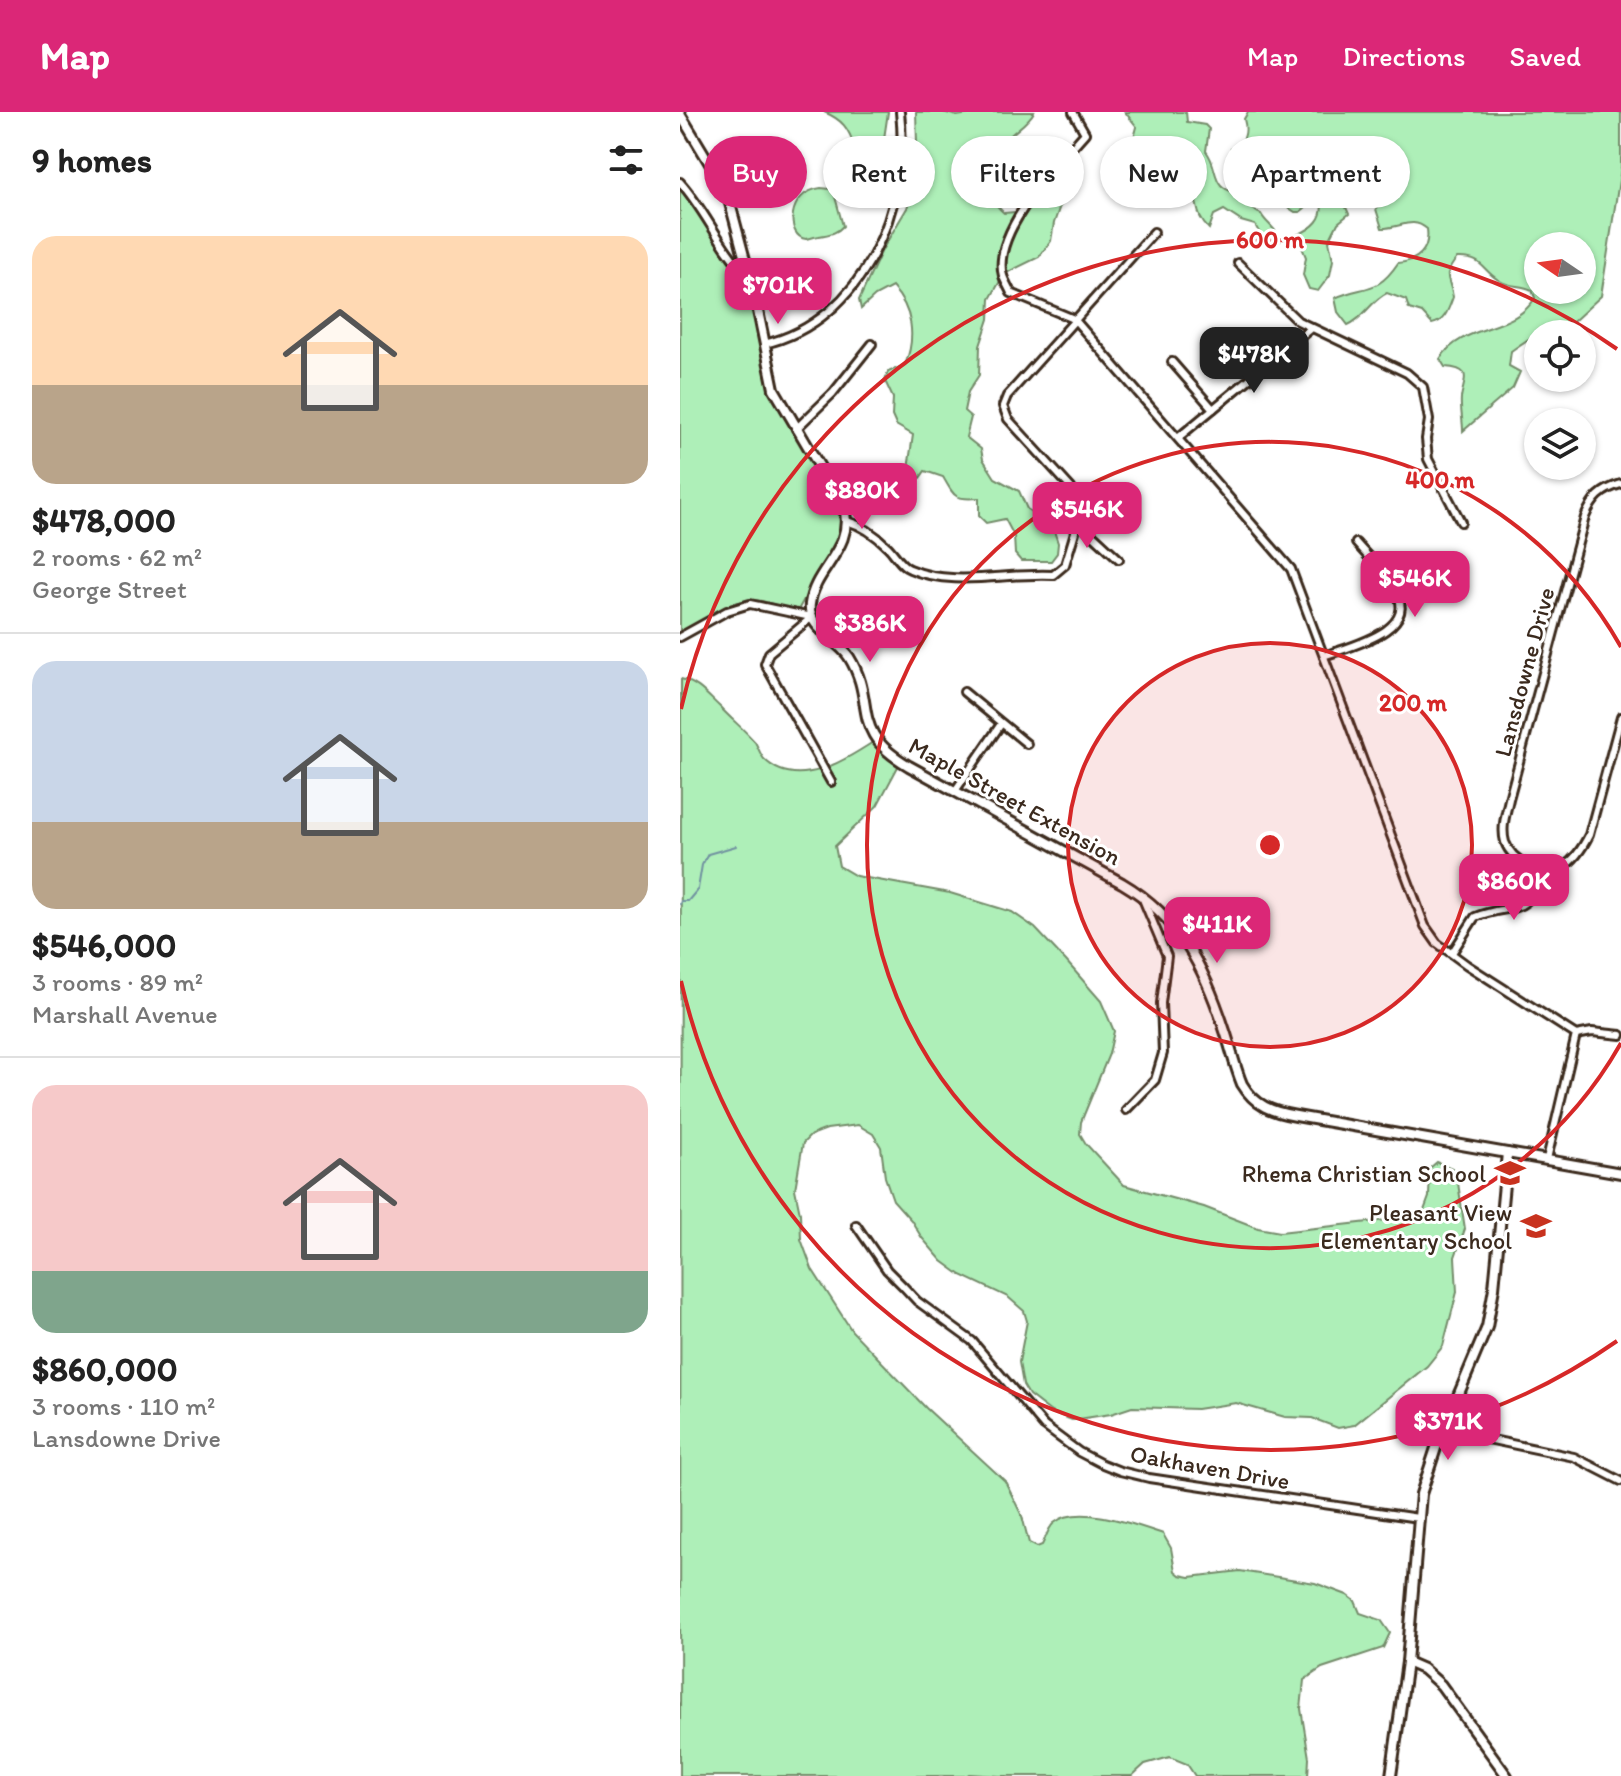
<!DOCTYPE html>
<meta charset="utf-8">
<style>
:root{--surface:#fff;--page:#f2f2f2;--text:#222;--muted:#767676;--line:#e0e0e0;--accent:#db2777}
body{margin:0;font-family:Itim,sans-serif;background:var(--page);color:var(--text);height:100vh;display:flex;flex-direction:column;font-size:30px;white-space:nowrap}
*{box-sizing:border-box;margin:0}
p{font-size:26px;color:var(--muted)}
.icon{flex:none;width:44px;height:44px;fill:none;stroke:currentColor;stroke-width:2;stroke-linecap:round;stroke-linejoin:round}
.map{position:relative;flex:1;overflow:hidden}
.panel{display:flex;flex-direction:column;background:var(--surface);width:680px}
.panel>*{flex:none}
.top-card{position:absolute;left:24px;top:24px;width:760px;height:72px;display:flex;gap:16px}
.needle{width:52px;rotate:283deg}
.buttons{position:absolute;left:844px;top:120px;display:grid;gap:16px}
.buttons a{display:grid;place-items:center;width:72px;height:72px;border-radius:50%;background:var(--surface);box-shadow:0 2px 6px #0004;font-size:40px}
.price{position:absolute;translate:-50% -68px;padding:0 18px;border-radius:16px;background:var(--accent);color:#fff;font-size:26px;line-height:52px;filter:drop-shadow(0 2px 4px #0008)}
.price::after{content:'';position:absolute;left:50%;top:48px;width:24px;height:18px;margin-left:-12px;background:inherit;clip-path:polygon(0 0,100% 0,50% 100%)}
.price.current{background:#222;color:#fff}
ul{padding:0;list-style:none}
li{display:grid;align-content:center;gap:16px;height:424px;padding:0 32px}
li+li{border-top:2px solid var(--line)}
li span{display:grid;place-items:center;height:248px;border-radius:24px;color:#555}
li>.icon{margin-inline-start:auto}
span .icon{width:144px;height:144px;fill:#fffc;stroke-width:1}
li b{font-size:34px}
h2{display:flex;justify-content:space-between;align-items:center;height:96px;padding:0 32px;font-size:34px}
.pill{padding:0 28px;border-radius:36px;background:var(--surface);box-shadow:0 2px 6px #0004;font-size:28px;line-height:72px}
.pill.current{background:var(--accent);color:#fff}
header{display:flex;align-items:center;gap:48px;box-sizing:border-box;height:112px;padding:0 40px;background:var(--accent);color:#fff}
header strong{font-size:38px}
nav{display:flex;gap:44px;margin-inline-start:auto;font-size:28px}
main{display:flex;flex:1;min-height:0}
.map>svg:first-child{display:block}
</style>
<header>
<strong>Map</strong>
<nav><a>Map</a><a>Directions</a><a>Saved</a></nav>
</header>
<main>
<section class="panel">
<h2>9 homes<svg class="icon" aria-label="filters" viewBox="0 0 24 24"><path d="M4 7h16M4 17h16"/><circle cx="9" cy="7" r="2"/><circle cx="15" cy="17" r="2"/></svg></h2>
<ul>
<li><span style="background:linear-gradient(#ffd9b3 60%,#b9a48a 0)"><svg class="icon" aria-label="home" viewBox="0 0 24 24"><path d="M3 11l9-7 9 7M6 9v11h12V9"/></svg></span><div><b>$478,000</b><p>2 rooms · 62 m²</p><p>George Street</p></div></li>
<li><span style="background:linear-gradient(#c9d6e8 65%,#b9a48a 0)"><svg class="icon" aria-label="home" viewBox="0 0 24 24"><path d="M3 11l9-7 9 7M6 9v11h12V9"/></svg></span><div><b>$546,000</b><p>3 rooms · 89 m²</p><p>Marshall Avenue</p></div></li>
<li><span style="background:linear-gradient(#f6c9c9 75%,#7fa58c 0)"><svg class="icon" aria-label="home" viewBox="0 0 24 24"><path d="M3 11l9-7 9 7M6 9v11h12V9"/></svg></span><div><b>$860,000</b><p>3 rooms · 110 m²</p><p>Lansdowne Drive</p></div></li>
</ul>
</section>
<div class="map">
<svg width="941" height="1664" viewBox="0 0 941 1664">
<rect width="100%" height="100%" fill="#fff"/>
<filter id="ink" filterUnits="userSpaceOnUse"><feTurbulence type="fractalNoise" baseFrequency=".0125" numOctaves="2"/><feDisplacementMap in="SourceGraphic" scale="16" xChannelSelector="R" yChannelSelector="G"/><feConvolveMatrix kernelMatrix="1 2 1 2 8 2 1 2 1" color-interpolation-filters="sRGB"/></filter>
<g filter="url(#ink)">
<g fill="#aeefb8" stroke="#748c6b" stroke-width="2" fill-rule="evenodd">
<path d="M144,0H208L202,40L193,43L175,35C168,16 163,8 144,0Z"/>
<path d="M236,0H263L277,4L301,0H354C349,9 340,15 332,22C306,47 295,74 324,101L346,99L374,64H383L387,74L374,111L371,129L359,145L324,162L310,187L309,207L300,234L299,263L288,280L284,299L291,305L286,325L301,337L303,347L315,366L339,379L347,397L372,413L378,431L377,441L371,449H341L335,442L334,424L325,407L306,411L299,404V386C275,388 275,386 263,365L245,359L240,366L230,370L229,350L233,323L216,313L212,304L213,286L205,269L208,260L225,253C236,226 233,197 212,175L195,184L181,197L179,188L202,138L227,96L233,77L237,31Z"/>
<path d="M445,0H506L507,10L525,13L529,17L526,39C536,52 533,64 541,73C547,80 557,79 564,85C572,91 570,98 581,102C587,113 597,116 600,129L591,134L586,132L575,113L561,109L544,98L534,103L529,117C514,103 520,92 511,77C507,72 500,63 494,58C481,45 469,58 452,33L457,15Z"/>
<path d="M568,0H941V56L921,184L881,221C860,217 848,227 831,239L829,254L840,260L833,276L783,319C783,309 780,296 781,286C783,269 795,257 765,255L760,247C782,211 834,221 855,186L852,178C842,173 829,175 820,169C801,158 804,145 777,146C761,166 770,165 773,185C769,196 765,210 752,212L742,201L729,197L726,188L707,181C691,188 685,206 668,213L658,200L655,186C684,172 696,184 718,151C738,149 750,138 747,117C732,104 721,116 702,116L696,97L706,87V72L687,56L662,59L661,64L668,69V75L661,80L657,89L665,93L669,102L658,111L649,129L653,148L650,163L638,179L629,177L623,163L626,145L617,123C633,116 645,107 641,88L636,87L620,100H615L585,80L579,66L565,65L551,42V37C565,31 568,21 564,7ZM858,134H902V178H858Z"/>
<path d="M0,70L70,166L88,258L132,350L160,396L162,410L156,430L118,498C103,498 90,489 75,488C48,487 23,510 0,520Z"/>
<path d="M141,76L150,77L154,81L163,114C156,122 149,122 139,124C138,124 127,127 126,127C106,125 106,80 141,76Z"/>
<path d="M132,153L135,168L110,174L107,159Z"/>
<path d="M1,567C18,571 27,583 40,595C51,607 65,618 75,630C78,635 80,642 84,647C117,680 166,648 196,628L221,649L197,694L155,734L159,754L176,764L270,781L332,800L355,816L386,849L421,889L434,919L429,942L401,1010L400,1022L406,1032L444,1073L524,1095L578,1116L600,1120L742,1104L749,1085L750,1056L757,1050L772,1056L778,1071L785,1117L775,1145L777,1180L763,1234L747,1254L674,1313L658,1316L632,1306L605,1305L556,1291L517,1297L452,1295L431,1302L392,1308L371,1300L349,1283L343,1273L339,1250L347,1209L344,1199L328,1185L281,1163L262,1149L242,1126L231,1108L213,1088L205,1065L201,1035L193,1022L178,1013L147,1017L131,1023L123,1031L115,1077L120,1101L121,1127L132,1157L172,1219L246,1296L325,1369L342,1404L349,1431L357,1435L362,1433C366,1426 368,1416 374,1411C398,1391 456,1413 483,1422L491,1436L495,1459L500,1463L510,1465L560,1459L635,1471L667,1483L675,1489L680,1501L701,1508L710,1521L703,1536L642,1556L624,1568L621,1597L629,1646L628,1664H515L507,1652L490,1645L465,1652L452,1664H319L289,1662L286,1664H0Z"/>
</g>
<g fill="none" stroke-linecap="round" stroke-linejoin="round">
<path stroke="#7192a0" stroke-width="2" d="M0,792L1,789H8L18,777L22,753L28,742L56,734"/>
<g stroke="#3b2a1e" stroke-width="12">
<g id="street">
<path d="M393,0L405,21C378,52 311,120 323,164C325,170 329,176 331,181L394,207L611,457L745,814L757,831L787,853L896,923L867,1047"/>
<path d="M0,70C26,99 40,136 68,164"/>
<path d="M558,151L618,209L727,261L743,275L749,308L746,327L748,347L781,410"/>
<path d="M84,232C184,209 231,93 220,0"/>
<path d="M492,250L533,297"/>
<path d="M116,317L153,281L192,232"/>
<path d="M499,325L630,217"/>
<path d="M941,372C921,378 913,386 905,405L829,687C826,701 821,716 825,730C829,741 836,747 846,752C876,769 895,751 909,723L941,605"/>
<path d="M396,407L439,447"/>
<path d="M167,409C184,414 196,423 208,435C215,442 221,454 230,457C273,476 328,460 373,463L385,453L395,420L396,397L391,376L328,307L323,294L327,284L474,120"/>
<path d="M132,505L89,541L85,552L151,670"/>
<path d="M0,525L47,499L70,492L131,505"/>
<path d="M644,544C670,534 739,519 716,480C706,462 689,446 676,431"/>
<path d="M284,580L347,632"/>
<path d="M275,679L321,612"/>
<path d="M772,841L795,805C832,790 849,807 860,760"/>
<path d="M896,923L912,920L941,923"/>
<path d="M446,998L475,968L483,941L481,891L487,844L463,787"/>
<path d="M176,1113L207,1158L223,1174L237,1189L292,1229L364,1314L399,1340L420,1351L440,1359L469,1366L738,1406"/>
<path d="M764,1318L894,1345L941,1369"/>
</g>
</g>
<g stroke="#3b2a1e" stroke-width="14">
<g id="secondary">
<path d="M0,2L47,80L76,189L94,277L164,396C175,436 134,457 130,492C127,516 158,528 169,545C198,592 167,618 229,654L442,771C500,805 525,857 545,919C551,937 555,955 562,972C575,994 592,1000 616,1004L941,1061"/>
<path d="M727,1550L743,1557L761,1573L827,1664"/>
<path d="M711,1664L727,1550L741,1382L756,1336L807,1215L814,1176L827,1041"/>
</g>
</g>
<use href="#street" stroke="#fff" stroke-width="6"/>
<use href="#secondary" stroke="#fff" stroke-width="8"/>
</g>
</g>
<circle cx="590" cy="733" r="202" fill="#d62828" fill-opacity=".12"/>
<g fill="none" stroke="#d62828" stroke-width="4">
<circle cx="590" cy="733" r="202"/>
<path d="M941 931A403 403 0 1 1 941 535"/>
<path d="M937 1229A605 605 0 0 1 1 869M1 597A605 605 0 0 1 937 237"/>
</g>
<defs>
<g id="school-bare" transform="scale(2.4)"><path d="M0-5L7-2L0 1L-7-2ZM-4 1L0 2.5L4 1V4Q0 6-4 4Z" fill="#c8321e" stroke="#fff" stroke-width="2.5" paint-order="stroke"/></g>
</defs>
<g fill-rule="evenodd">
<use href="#school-bare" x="830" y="1061"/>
<use href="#school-bare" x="856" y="1114"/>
</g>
<g text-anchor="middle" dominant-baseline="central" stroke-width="6" stroke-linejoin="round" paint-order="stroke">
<g font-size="24" fill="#3b2a1e" stroke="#fff">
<text transform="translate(844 560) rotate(-75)">Lansdowne Drive</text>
<text transform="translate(335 689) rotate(29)">Maple Street Extension</text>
<text transform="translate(530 1355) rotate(10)">Oakhaven Drive</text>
</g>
<g font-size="24" fill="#3b2a1e" stroke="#fff" text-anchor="end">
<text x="806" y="1061">Rhema Christian School</text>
<text x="832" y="1100">Pleasant View<tspan x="832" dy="28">Elementary School</tspan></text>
</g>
</g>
<circle cx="590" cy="733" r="12" fill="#d62828" stroke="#fff" stroke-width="4"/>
<g font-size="24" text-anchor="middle" font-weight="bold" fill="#d62828" stroke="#fff" stroke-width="6" stroke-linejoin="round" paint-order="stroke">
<text x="590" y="136">600 m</text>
<text x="760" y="376">400 m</text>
<text x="733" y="599">200 m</text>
</g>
</svg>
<div class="buttons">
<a><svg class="needle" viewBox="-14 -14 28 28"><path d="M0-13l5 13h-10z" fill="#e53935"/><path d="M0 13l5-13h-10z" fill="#767676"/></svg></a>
<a><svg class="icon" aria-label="locate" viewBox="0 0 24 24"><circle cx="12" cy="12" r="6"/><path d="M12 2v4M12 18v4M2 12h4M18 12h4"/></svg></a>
<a><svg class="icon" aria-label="layers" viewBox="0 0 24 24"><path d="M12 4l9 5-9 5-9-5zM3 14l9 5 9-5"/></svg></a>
</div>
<b class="price" style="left:98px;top:214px">$701K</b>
<b class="price current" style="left:574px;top:283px">$478K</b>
<b class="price" style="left:182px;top:419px">$880K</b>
<b class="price" style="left:407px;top:438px">$546K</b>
<b class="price" style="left:735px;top:507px">$546K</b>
<b class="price" style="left:190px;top:552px">$386K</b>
<b class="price" style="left:834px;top:810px">$860K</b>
<b class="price" style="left:537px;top:853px">$411K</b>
<b class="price" style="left:768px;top:1350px">$371K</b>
<div class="top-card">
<a class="pill current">Buy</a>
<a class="pill">Rent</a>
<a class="pill">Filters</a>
<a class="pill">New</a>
<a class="pill">Apartment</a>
</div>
</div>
</main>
